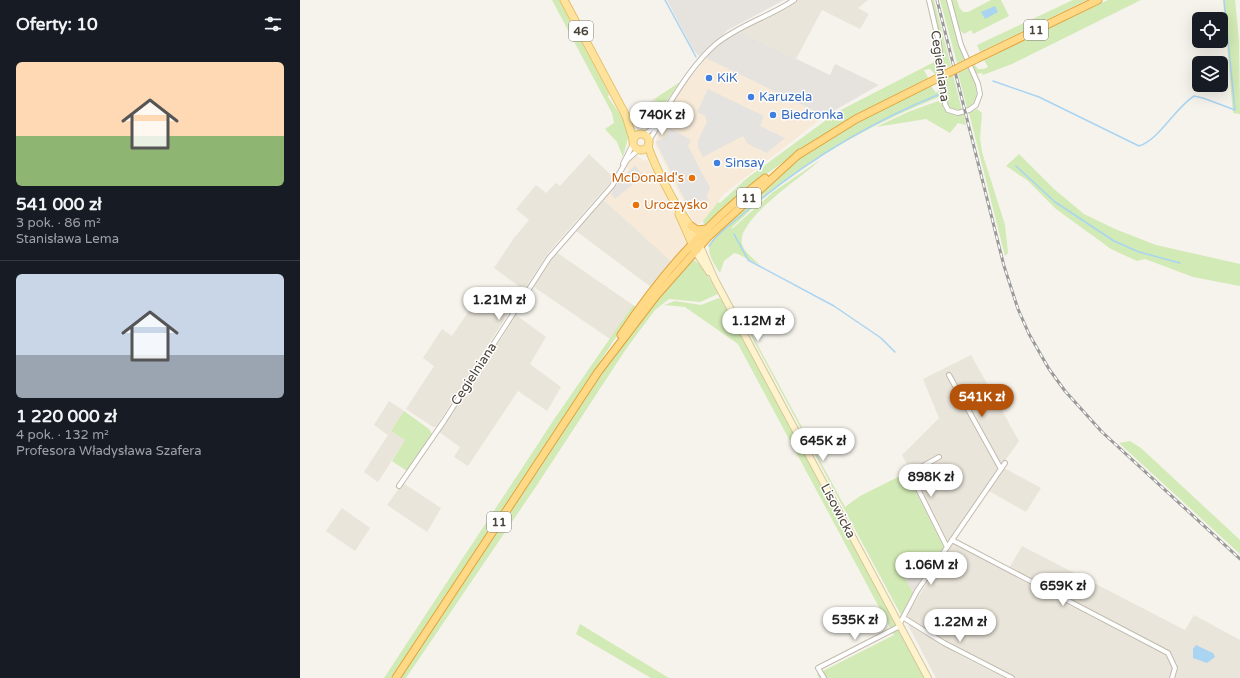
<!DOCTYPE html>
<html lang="pl">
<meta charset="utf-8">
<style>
:root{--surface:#171b24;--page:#20242c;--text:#f1f3f6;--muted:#9ea1a6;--line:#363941;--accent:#b45309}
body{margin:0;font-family:"Varela Round",sans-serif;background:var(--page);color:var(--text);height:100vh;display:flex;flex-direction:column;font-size:15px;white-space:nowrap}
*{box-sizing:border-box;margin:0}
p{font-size:13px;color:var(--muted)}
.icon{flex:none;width:22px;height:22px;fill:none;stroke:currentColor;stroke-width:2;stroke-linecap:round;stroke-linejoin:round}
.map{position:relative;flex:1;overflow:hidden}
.sheet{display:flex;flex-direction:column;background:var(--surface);width:300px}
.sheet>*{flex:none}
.buttons{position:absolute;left:892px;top:12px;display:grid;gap:8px}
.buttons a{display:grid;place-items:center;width:36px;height:36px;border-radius:6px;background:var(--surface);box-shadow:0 4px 16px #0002;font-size:20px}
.price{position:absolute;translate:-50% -34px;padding:0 9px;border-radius:14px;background:#fff;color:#222;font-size:13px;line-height:26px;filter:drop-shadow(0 1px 2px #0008)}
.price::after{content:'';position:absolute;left:50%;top:24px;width:12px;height:9px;margin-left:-6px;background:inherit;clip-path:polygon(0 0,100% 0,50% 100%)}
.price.active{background:var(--accent);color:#fff}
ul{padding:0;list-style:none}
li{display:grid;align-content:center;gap:8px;height:212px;padding:0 16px}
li+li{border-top:1px solid var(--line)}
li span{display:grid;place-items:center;height:124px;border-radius:6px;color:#555}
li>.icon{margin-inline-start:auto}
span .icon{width:72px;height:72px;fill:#fffc;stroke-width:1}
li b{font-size:17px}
h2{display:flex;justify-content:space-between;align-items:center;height:48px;padding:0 16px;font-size:17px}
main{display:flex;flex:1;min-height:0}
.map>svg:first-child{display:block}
</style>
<main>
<section class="sheet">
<h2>Oferty: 10<svg class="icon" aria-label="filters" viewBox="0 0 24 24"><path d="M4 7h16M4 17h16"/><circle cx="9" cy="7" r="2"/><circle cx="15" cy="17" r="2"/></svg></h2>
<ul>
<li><span style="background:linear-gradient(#ffd9b3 60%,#8fb573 0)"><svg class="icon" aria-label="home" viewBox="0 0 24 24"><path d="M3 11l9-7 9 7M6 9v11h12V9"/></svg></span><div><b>541 000 zł</b><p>3 pok. · 86 m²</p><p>Stanisława Lema</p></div></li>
<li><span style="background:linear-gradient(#c9d6e8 65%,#9aa5b1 0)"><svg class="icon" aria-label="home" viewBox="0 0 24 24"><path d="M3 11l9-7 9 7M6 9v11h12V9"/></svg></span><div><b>1 220 000 zł</b><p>4 pok. · 132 m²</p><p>Profesora Władysława Szafera</p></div></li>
</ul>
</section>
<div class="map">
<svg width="940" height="678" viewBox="0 0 940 678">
<rect width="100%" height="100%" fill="#f6f3ec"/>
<g fill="#eae5da">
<path d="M495,0H568L558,8L569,14L560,29L522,10L496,59L440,32Z"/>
<path d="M354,99L363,106L349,127L344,128L335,112Z"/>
<path d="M289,154L314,178L249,252L224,290L194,268L214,238L229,220L216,209L236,185L246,193L256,183L260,186Z"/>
<path d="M304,200L372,262L351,287L276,231Z"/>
<path d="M256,252L333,305L310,339L234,287Z"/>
<path d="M181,293L209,312L136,427H133L106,409L134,366L123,358L142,329L152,336Z"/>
<path d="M216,315L246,337L230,364L261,387L247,411L218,391L168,466L154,457L160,447L139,432L182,369Z"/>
<path d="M671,355L719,441L644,547L606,473L608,466L602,455L639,418L623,379Z"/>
<path d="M89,401L104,411L91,431L105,440L78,482L64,472L88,435L74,425Z"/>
<path d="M704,468L741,488L726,512L689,491Z"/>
<path d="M103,483L141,508L127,532L87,505Z"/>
<path d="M42,508L70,528L55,551L26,531Z"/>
<path d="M652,544H657L708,570L722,546L885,630L894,615L940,640V678H713L672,657L609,619L608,613Z"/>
<path d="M608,625H610L663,657L705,678H636Z"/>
</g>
<g fill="#f7ead8">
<path d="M406,58L525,116L424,194L403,221L397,225L394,223L355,144L358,136L357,134L365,123L363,118L380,91Z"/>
<path d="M337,156L344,161L346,159L353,171L387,238V244L385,249L372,262L304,200L328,170L327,167L330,160Z"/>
</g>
<g fill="#e6e2dd">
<path d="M367,0H484L428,30L399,56L393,50Z"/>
<path d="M440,32L530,75L535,64L579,85L525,116L406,58L413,49L428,38Z"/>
<path d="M610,555L622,578L613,593L596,562Z"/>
</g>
<g fill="#d2eab5">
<path d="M252,0H261L303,78L309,94L308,97L322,117L328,130V138L323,157L317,142L305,129L314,123L312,113Z"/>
<path d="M631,0H634L651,66L645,68Z"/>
<path d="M640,0H647L656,37L664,60L657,63Z"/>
<path d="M652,0H657L659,7L663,12H668L691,0H701L709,16L673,34L671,30L664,34L658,28Z"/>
<path d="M773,0H787L680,52L677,45Z"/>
<path d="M808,0H841L712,64L683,75L682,73L676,74L671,67L675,65L678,69H684L688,67L684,60Z"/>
<path d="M923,0H935L939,40L940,114L933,113Z"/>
<path d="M636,61L640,63L641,71L635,74L630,69L624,70L628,78C566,108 508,143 453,184C436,196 422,213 404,225L403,221L418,202L420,203L446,179L537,112Z"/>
<path d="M668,68C675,82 684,98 667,108L658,73Z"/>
<path d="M653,75L662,110L651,109L647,104L645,79Z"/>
<path d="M642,81V93L639,97C582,120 526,149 477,187C461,199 447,214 432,227V229L473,192L520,160C504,176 436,219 442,244C444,252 454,259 460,265L438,254L434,253L424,261L420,273C413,262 403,249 414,238L412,235C438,212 464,186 491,165C534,132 583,107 631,86L636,93L640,89L639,82Z"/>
<path d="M380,82L363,106L354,99Z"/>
<path d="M638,101L642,103L644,109L650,114H664L666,125L658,123L650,133L626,119L576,127L608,112Z"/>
<path d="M374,103L381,105L369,126C361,118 368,111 374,103Z"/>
<path d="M677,109L682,113L680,138L682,152L705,225L708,253L705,256L669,113Z"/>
<path d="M719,154L754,189L784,214L815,229L856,245L940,264V286L893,277L845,259L837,261L811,249L756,209L727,180L706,166Z"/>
<path d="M390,260H394L403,267L418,294L400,302L369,299L355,310L326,349L237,485L106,678H100L316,351Z"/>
<path d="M419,298L422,300L625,678H519L517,674L594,635L438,344L385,307L364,305L375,301L401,305Z"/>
<path d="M333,305L336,307L91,678H84L255,418Z"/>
<path d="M442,316L545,507L560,496L606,473L644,547L622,578L610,555L596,562L613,593L601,615L441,317Z"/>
<path d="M104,411L129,429L132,434L107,471L92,461L105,440L91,431Z"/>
<path d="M830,441L841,448L940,540V554L819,443Z"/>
<path d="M280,624L369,678H351L276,634Z"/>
</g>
<g fill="#e5e3e0">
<path d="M408,89L464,116L460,126L485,138L467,153L448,144L443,136L403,157L398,148V140L407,122L405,116L397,112Z"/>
<path d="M370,128L391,140L388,146L410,188L407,195L408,200L400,205L396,204L393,208L387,204L356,142L365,137Z"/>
<path d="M335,165L343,176L315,199L311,194L313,192L312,190Z"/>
</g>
<g fill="#a9d4f2">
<path d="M695,6L698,12L685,19L681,12Z"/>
<path d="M896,645L913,653L915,657L907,663L893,658V649Z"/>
</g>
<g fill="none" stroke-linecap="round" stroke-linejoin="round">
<g stroke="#a9d4f2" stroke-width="1.5">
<path d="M365,0L396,57"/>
<path d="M693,81L739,97L839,146C860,139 874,109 894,96L903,98L935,110L924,0"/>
<path d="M716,166L755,202L814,241L839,252L880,263"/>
<path d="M434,234L448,260L534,306L581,338L595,352"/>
<path d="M409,246C417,233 433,223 444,213C503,163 568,123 640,94"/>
</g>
<g stroke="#c2bbae" stroke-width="6">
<g id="minor">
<path d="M629,0L639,43L645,104L648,110L658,113L669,110L676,105L680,94L678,84L661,45L649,0"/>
<path d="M344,135L359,123"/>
<path d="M348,141C357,131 358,122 364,112C379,88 395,62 416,44C439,25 469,17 494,0"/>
<path d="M323,164L333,144"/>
<path d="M649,375L701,469"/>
<path d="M639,457L614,471L611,475L647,547"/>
<path d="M99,486L144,421L249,258L312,186L327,160L338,150"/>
<path d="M652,540L868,653L875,668L872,678"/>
<path d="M604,618L644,643L712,678"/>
<path d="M524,678L518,668L598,627L617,591L705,463"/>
</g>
</g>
<g stroke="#d6c79b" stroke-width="8">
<g id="secondary">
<path d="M400,246L415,280L628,678"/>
<path d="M395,251L409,272"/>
</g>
</g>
<g stroke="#e6c16a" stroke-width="9">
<g id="primary">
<path d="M264,0L326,116L333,139"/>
<circle cx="341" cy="142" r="8"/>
<path d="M348,146C354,165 365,185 375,203C383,217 394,228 399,243"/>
<path d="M379,214L394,248"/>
</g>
</g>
<g stroke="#e0a43c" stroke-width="9">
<g id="trunk">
<path d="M674,60L798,0"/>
<path d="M498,155L556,119L636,79"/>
<path d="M391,226L397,230L407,229"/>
<path d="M321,335C360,276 408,221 465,178"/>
<path d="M96,678L298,372L356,296L408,237L500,153"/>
</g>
</g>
<use href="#minor" stroke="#fff" stroke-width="4"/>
<use href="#secondary" stroke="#fff3cd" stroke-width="6"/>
<use href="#primary" stroke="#ffe39c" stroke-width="7"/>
<use href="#trunk" stroke="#ffd985" stroke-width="7"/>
<g stroke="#9a9a9a" stroke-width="3">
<path id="rail" d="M637,0L704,266L718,309L729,334L749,369L765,391L802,432L940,559"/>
</g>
<use href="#rail" stroke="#fff" stroke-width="1.5" stroke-dasharray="4.5" stroke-linecap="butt"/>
<g stroke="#e0a43c" stroke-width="9" stroke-linecap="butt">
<path id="trunk-bridge" d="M636,79L674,60"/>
</g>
<use href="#trunk-bridge" stroke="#ffd985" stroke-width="7"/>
</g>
<g fill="#3f7fe0" stroke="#fff" stroke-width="1.5">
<circle cx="409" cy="78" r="4"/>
<circle cx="451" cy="97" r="4"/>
<circle cx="473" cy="115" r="4"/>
<circle cx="417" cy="163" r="4"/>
</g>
<g fill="#e8710a" stroke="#fff" stroke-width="1.5">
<circle cx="392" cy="178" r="4"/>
<circle cx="336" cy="205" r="4"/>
</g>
<g text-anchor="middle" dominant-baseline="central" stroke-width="3" stroke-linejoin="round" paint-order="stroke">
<g fill="#fff" stroke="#817c74" stroke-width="1">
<rect x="724" y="20" width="24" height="20" rx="3"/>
<rect x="269" y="21" width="24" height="20" rx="3"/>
<rect x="437" y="188" width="24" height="20" rx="3"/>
<rect x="187" y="512" width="24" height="20" rx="3"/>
</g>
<g font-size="12" font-weight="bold" fill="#4b4439">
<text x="736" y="30">11</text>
<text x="281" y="31">46</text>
<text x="449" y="198">11</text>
<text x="199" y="522">11</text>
</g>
<g font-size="13" fill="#4b4439" stroke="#fff">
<text transform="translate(640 66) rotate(82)">Cegielniana</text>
<text transform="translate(174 374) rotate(-57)">Cegielniana</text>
<text transform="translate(538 511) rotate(62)">Lisowicka</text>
</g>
<g font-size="13" fill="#366cbe" stroke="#fff" text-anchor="start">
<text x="417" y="78">KiK</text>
<text x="459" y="97">Karuzela</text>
<text x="481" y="115">Biedronka</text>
<text x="425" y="163">Sinsay</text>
</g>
<g font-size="13" fill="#c56008" stroke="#fff" text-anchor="end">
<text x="384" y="178">McDonald's</text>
<text x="344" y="205" text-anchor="start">Uroczysko</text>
</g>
</g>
</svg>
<div class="buttons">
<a><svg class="icon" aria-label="locate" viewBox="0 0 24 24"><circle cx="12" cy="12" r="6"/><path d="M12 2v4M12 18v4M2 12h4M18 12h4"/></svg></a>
<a><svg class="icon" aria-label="layers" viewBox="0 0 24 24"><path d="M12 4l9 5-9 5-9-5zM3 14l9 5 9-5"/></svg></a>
</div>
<b class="price" style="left:362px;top:136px">740K zł</b>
<b class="price" style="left:199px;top:321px">1.21M zł</b>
<b class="price" style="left:458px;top:342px">1.12M zł</b>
<b class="price active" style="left:682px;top:418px">541K zł</b>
<b class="price" style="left:523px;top:462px">645K zł</b>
<b class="price" style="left:631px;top:498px">898K zł</b>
<b class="price" style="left:631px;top:586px">1.06M zł</b>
<b class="price" style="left:763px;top:607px">659K zł</b>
<b class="price" style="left:555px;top:641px">535K zł</b>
<b class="price" style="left:660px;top:643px">1.22M zł</b>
</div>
</main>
